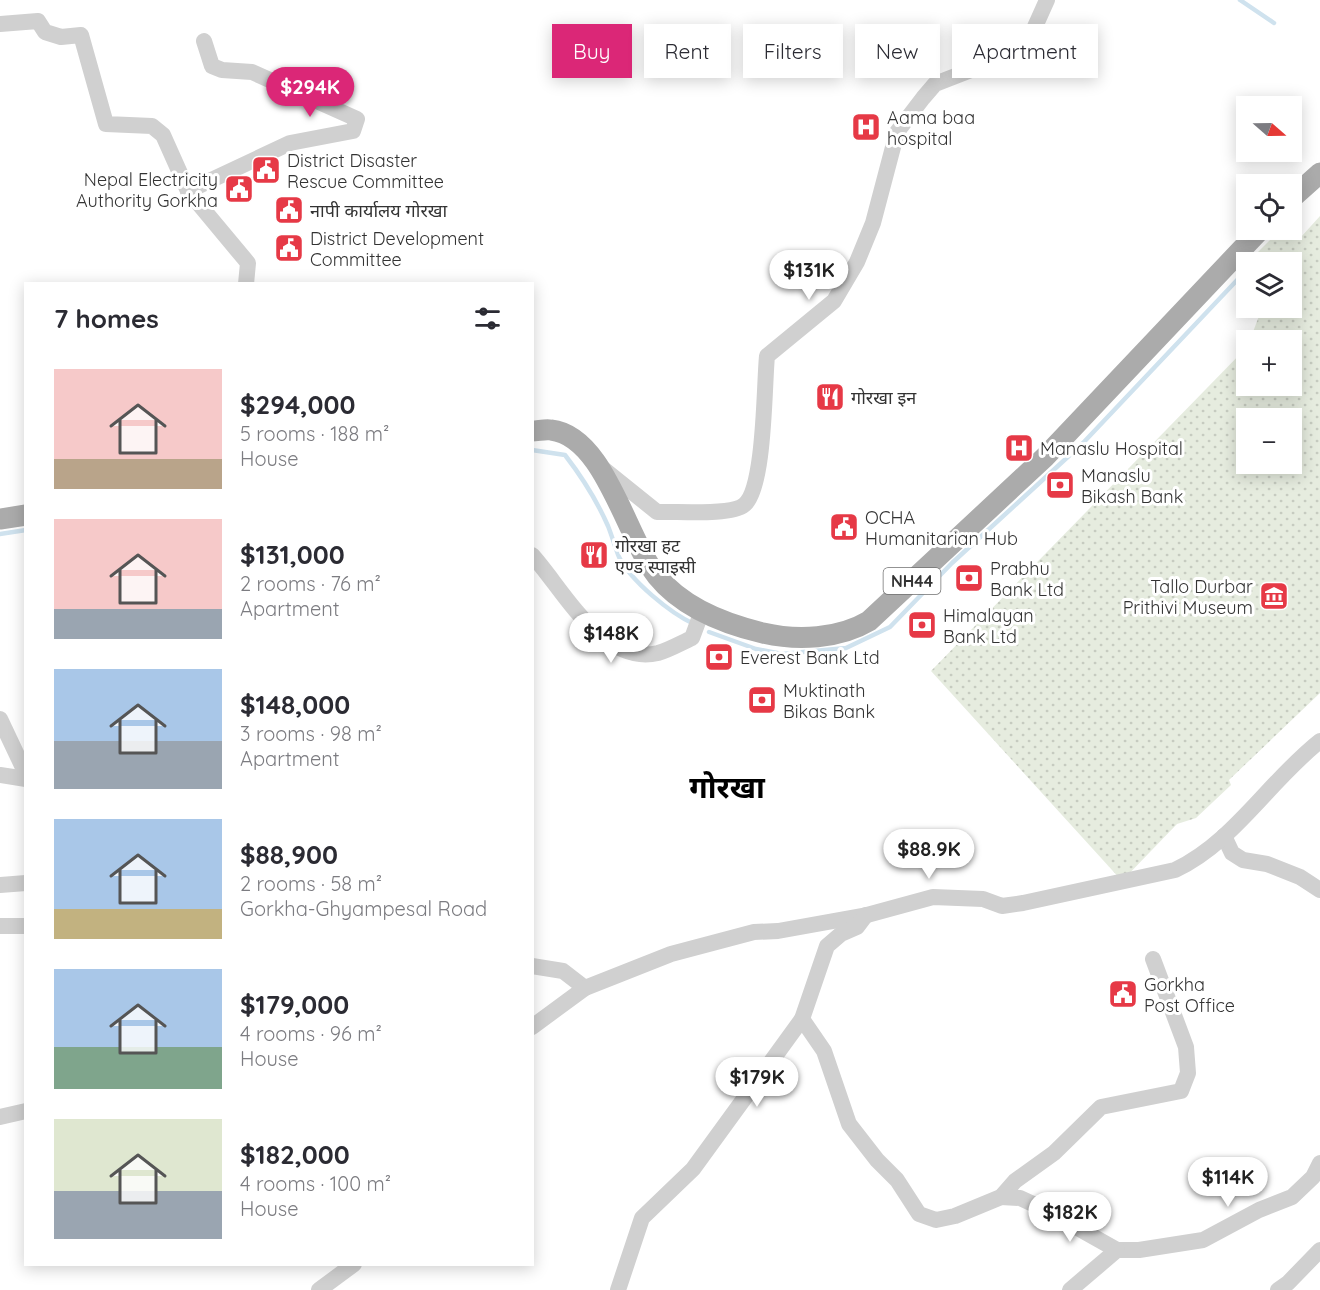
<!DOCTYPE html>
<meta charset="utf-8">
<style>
:root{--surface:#fff;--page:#f7f7f7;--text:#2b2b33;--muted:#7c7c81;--accent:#db2777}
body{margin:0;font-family:Quicksand,"Noto Sans Devanagari",sans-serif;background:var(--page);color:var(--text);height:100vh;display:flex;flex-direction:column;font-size:22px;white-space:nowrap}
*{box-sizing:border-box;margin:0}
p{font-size:20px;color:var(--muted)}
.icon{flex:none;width:33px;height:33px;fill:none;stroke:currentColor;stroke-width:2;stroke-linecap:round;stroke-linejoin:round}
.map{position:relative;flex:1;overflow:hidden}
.details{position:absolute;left:24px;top:282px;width:510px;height:984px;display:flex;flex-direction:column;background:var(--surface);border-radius:0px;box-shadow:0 3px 15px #0003}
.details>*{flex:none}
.hud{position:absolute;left:552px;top:24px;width:570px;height:54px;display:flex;gap:12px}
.needle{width:39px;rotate:110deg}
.fabs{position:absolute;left:1236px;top:96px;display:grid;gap:12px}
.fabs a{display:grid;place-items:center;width:66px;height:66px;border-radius:0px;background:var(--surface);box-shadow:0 3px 15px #0003;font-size:30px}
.price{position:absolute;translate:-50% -51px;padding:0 14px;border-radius:21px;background:#fff;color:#222;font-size:20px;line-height:39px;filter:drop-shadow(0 2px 3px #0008)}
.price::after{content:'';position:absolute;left:50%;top:36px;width:18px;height:14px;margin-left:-9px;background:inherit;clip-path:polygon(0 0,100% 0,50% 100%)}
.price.on{background:var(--accent);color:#fff}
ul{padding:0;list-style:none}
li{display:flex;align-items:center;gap:18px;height:150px;padding:0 30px}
li span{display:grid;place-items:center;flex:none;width:168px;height:120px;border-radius:0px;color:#555}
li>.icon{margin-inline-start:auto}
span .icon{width:72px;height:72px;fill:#fffc;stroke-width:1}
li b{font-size:26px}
h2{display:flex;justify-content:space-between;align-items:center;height:72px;padding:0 30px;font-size:26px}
.tag{padding:0 21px;border-radius:0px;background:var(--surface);box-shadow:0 3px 15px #0003;font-size:21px;line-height:54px}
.tag.on{background:var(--accent);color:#fff}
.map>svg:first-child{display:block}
</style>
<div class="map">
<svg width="1320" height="1290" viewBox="0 0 1320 1290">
<defs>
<pattern id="green-dots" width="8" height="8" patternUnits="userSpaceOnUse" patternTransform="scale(1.5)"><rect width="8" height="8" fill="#e6ecdf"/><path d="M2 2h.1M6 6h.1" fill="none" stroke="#c6cbc0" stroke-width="1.8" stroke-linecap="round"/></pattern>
</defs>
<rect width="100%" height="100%" fill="#fff"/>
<path fill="url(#green-dots)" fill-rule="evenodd" d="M1320,216V693L1229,780L1231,785L1196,818L1177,824L1122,881L931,671L1246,348V386H1292V340H1250L1262,308H1292V262H1248L1280,230H1290L1301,237ZM1246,418H1292V464H1246Z"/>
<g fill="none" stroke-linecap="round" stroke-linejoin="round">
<g stroke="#cfe2ee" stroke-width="4.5">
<path d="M1240,0L1274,23"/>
<path d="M532,450L565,455C582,477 597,501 608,526C612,536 615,547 619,557C631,581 670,613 694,624"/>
<path d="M0,534L26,530"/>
<path d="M709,632L756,649L782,654L846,648L890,627L952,563L1083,443L1240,277"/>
</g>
<g stroke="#d0d0d0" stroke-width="16">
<path d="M0,24L38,21L45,32L61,37L81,35L106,124L152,126L163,135L188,191L248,263L246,284"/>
<path d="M188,191L290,143L353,131L357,119L252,72L222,70L212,66L204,41"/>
<path d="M601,467L657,512C675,511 731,516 744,505C765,489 764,385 767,356L834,301L857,262L873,223L897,132L923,98L935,84L1025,49L1047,0"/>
<path d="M532,555C563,589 602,666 658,653C669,650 681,643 692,638L702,611"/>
<path d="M0,719L26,774"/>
<path d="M0,775L26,779"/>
<path d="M1224,836L1232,853L1243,860L1267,864L1300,877L1320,890"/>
<path d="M0,885L26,883"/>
<path d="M0,926H26"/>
<path d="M532,966L563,971L585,988"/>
<path d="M802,1019L824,1051L849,1124L877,1160L897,1180L919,1214L936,1220L955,1216L1001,1197L1015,1181L1054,1153L1101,1107L1181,1091L1188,1073L1186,1047L1153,959"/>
<path d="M532,1027L585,988L671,954L754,932L778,931L867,915L933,897L983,899L1002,906L1023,903L1175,870C1234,842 1269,781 1320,741"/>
<path d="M0,1117L26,1111"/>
<path d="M1001,1197L1020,1198L1044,1209L1117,1250H1139L1203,1240L1259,1210L1292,1197L1313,1177L1320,1163"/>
<path d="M319,1290L354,1264"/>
<path d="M618,1290L642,1218L693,1169L802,1019L827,946L841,934L857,927L866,915"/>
<path d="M1070,1290L1117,1250"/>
<path d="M1278,1290L1288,1283L1320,1250"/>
</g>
<g stroke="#ababab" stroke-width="21">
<path d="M1292,198L1320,173"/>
<path d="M532,431C538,431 545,429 551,430C605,436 626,538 657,576C682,607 725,624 763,633C797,641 839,639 869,621L1045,457L1260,230"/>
<path d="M0,519L26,515"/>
</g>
</g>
<defs>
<g id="hospital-square" transform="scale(1.5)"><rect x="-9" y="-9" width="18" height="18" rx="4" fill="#e63946" stroke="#fff"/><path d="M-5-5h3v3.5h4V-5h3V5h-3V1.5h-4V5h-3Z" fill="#fff"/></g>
<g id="civic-square" transform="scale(1.5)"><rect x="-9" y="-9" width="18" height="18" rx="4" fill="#e63946" stroke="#fff"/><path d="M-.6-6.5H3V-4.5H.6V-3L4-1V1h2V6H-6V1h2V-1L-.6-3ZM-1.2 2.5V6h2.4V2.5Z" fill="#fff"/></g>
<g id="restaurant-square" transform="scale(1.5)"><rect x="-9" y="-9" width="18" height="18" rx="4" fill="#e63946" stroke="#fff"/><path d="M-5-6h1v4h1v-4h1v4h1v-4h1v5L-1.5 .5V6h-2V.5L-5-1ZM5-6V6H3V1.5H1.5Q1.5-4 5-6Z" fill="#fff"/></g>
<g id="bank-square" transform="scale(1.5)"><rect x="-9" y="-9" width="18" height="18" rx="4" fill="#e63946" stroke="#fff"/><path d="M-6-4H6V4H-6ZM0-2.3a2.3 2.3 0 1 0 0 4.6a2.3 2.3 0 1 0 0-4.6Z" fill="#fff"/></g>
<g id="museum-square" transform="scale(1.5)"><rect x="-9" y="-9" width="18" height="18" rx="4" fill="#e63946" stroke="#fff"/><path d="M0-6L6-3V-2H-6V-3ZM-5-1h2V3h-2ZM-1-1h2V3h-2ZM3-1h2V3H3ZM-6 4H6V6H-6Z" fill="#fff"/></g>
</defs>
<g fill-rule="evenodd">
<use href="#hospital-square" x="866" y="127"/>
<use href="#civic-square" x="266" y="170"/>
<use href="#civic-square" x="239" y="189"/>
<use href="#civic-square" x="289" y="210"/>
<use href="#civic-square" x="289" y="248"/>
<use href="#restaurant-square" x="830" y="397"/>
<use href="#hospital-square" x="1019" y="448"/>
<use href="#bank-square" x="1060" y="485"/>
<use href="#civic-square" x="844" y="527"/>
<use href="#restaurant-square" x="594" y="555"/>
<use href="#bank-square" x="969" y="578"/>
<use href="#museum-square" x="1274" y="596"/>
<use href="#bank-square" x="922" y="625"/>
<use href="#bank-square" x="719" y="657"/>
<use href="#bank-square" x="762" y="700"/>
<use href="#civic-square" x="1123" y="994"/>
</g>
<g text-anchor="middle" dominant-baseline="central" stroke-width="6" stroke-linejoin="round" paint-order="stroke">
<rect fill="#fff" stroke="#707070" stroke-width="1.5" x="883.5" y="568" width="57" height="26" rx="4.5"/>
<g font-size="16" font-weight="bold" fill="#333">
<text x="912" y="581">NH44</text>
</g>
<g font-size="18" fill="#333" stroke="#fff" text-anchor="start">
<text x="887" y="117">Aama baa<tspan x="887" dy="21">hospital</tspan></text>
<text x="287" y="160">District Disaster<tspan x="287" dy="21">Rescue Committee</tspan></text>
<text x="218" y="179" text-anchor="end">Nepal Electricity<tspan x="218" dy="21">Authority Gorkha</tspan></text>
<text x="310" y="210">नापी कार्यालय गोरखा</text>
<text x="310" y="238">District Development<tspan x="310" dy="21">Committee</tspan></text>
<text x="851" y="397">गोरखा इन</text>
<text x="1040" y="448">Manaslu Hospital</text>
<text x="1081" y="475">Manaslu<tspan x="1081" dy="21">Bikash Bank</tspan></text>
<text x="865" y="517">OCHA<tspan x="865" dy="21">Humanitarian Hub</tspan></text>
<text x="615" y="545">गोरखा हट<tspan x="615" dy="21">एण्ड स्पाइसी</tspan></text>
<text x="990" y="568">Prabhu<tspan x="990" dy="21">Bank Ltd</tspan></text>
<text x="1253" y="586" text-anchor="end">Tallo Durbar<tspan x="1253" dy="21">Prithivi Museum</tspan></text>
<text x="943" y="615">Himalayan<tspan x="943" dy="21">Bank Ltd</tspan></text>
<text x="740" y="657">Everest Bank Ltd</text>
<text x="783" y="690">Muktinath<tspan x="783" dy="21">Bikas Bank</tspan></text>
<text x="1144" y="984">Gorkha<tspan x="1144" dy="21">Post Office</tspan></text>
</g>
<g font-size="30" font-weight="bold" fill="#000" stroke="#fff">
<text x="727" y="787">गोरखा</text>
</g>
</g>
</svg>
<div class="fabs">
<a><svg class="needle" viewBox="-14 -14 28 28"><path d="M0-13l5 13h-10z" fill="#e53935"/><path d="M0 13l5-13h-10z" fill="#7c7c81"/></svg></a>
<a><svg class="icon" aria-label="locate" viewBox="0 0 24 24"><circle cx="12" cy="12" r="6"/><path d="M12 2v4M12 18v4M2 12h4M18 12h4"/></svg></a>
<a><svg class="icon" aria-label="layers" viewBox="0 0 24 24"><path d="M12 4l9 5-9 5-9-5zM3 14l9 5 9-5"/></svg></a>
<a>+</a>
<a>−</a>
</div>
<b class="price on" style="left:310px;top:118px">$294K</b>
<b class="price" style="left:809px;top:301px">$131K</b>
<b class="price" style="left:611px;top:664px">$148K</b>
<b class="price" style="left:929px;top:880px">$88.9K</b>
<b class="price" style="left:757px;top:1108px">$179K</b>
<b class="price" style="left:1228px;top:1208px">$114K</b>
<b class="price" style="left:1070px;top:1243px">$182K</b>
<div class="hud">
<a class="tag on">Buy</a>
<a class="tag">Rent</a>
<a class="tag">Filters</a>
<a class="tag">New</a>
<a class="tag">Apartment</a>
</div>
<section class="details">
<h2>7 homes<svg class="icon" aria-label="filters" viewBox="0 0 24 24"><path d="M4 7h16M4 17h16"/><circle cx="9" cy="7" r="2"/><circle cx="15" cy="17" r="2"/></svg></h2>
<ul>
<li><span style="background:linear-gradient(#f6c9c9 75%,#b9a48a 0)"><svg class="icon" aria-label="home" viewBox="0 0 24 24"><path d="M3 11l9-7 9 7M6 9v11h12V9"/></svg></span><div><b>$294,000</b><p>5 rooms · 188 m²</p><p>House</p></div></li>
<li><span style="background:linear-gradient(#f6c9c9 75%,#9aa5b1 0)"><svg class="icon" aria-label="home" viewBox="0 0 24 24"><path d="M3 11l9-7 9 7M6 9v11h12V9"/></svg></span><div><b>$131,000</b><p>2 rooms · 76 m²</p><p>Apartment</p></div></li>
<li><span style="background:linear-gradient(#a9c7e8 60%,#9aa5b1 0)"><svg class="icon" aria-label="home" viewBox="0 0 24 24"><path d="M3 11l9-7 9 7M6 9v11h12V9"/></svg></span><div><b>$148,000</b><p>3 rooms · 98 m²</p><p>Apartment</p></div></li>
<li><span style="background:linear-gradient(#a9c7e8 75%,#c2b280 0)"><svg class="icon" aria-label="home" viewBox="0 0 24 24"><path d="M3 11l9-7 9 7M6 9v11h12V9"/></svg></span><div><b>$88,900</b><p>2 rooms · 58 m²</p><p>Gorkha-Ghyampesal Road</p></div></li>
<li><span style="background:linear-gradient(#a9c7e8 65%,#7fa58c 0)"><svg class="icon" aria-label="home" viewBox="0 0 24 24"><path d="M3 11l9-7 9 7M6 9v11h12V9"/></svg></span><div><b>$179,000</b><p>4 rooms · 96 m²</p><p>House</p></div></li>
<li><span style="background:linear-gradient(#dfe7d0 60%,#9aa5b1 0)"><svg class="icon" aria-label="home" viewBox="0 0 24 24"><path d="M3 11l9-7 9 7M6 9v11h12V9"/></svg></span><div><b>$182,000</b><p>4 rooms · 100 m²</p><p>House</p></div></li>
</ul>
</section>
</div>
